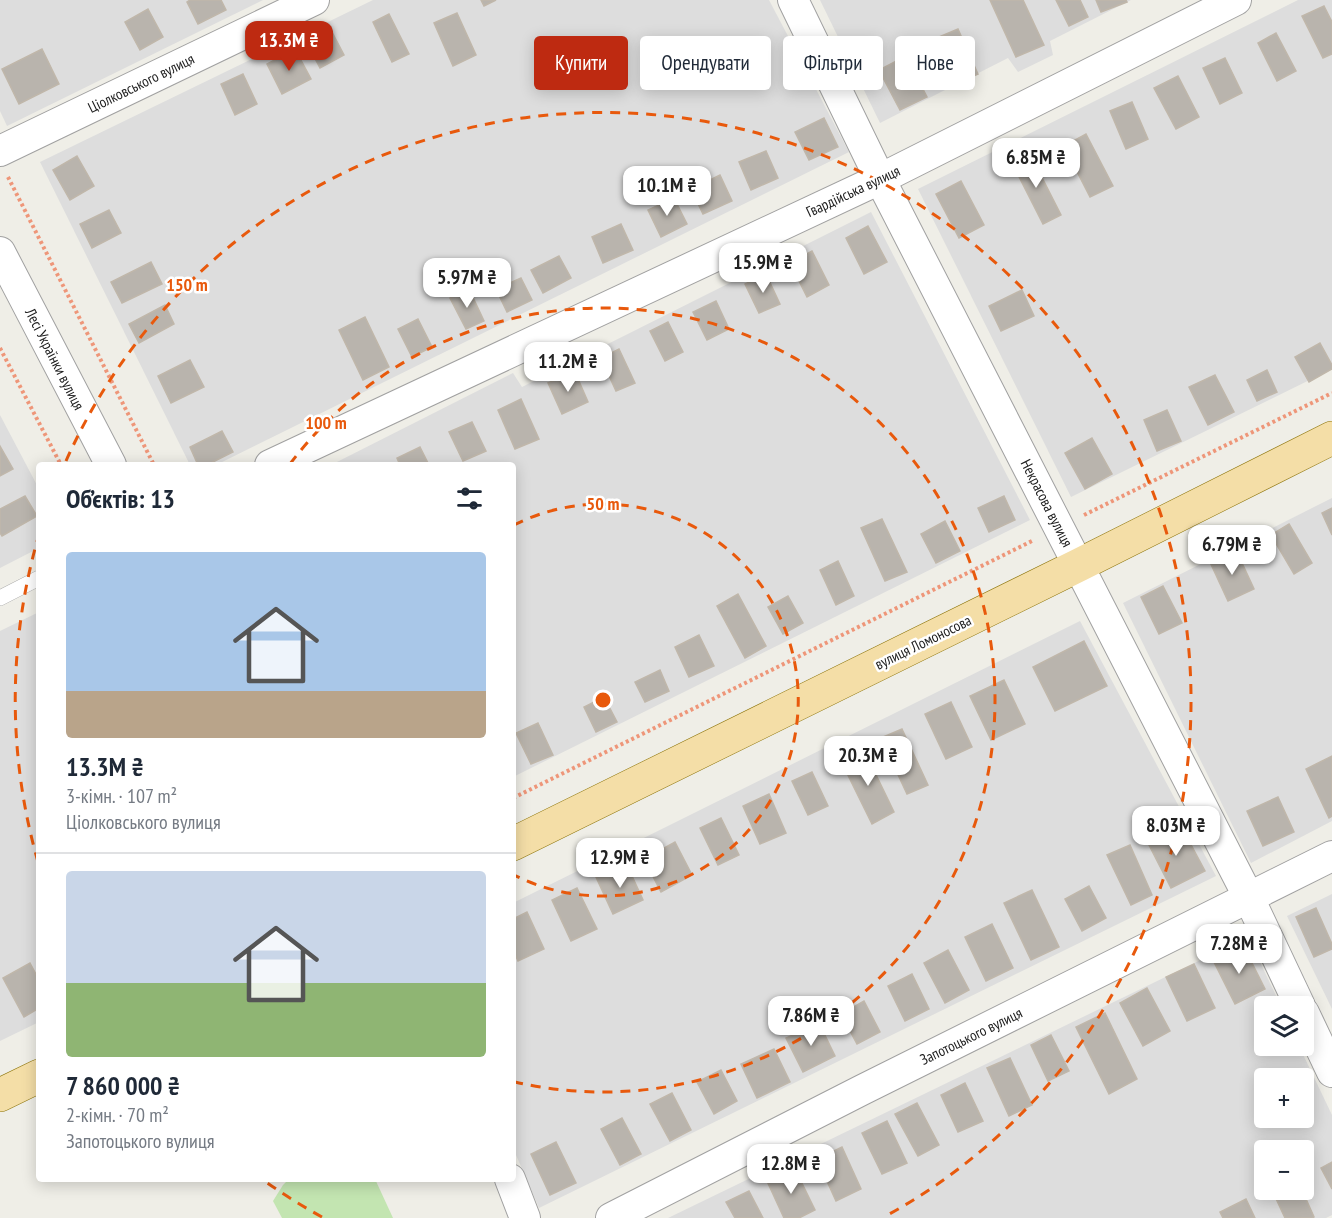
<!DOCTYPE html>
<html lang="uk">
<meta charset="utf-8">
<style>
:root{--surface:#fff;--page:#f2f2f3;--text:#1f2937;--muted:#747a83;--line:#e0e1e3;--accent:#be2a11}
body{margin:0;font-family:"PT Sans Narrow",sans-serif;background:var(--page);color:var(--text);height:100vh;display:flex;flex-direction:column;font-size:22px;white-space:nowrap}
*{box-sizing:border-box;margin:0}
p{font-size:20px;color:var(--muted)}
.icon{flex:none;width:33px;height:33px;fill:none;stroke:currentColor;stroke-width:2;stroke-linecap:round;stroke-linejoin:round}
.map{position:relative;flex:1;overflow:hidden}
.panel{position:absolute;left:36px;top:462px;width:480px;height:720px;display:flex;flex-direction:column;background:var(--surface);border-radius:6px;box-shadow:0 3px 15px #0003}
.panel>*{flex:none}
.guide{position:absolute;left:534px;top:36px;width:570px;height:54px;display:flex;gap:12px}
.controls{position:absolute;left:1254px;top:996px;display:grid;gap:12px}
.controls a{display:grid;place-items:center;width:60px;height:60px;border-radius:6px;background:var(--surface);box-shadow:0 3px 15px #0003;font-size:30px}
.price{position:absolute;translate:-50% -51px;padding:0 14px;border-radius:12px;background:#fff;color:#222;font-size:20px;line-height:39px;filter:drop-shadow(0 2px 3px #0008)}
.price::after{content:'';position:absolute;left:50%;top:36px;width:18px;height:14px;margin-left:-9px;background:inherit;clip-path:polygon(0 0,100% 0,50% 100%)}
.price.active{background:var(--accent);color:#fff}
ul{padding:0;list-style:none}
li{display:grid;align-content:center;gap:12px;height:318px;padding:0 30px}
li+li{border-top:2px solid var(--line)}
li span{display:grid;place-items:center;height:186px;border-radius:6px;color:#555}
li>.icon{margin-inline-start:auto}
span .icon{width:108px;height:108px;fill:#fffc;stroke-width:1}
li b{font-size:26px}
h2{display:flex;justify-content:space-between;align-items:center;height:72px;padding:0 30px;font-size:26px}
.tag{padding:0 21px;border-radius:6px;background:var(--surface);box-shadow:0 3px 15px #0003;font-size:21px;line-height:54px}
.tag.active{background:var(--accent);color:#fff}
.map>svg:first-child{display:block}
</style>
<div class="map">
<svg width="1332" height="1218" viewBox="0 0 1332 1218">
<rect width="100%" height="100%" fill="#efeee7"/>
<g fill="#ddd" fill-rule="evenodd">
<path d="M0,0H263L7,126L0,111Z"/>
<path d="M373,0H769L849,152L216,465H190L40,162Z"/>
<path d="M820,0H1131L1050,41L1053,55L1018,72L1008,58L880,123Z"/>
<path d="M1298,0H1332V369L1071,497L918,189Z"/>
<path d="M871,212L1030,520L513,777V465H331L513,373L522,387Z"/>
<path d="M0,415L39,489V548L0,568Z"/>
<path d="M1332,498V821L1251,863L1123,603Z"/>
<path d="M39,612V1022L0,1041V631Z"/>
<path d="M1080,621L1216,876L539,1208L513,1148V903Z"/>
<path d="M1332,894V1009L1287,916Z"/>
<path d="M1248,937L1281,1006H1264V1046H1299L1332,1115V1215L1326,1218H668ZM1264,1078H1304V1118H1264ZM1264,1150H1304V1190H1264Z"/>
</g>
<path fill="#c3e5b1" d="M289,1179H375L393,1218H282L273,1201L283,1185Z"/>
<g fill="#b9b4ad" stroke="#c0b7aa" stroke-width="1.5">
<path d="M190,0H221L226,10L198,24L187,2Z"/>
<path d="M481,0H496L484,6Z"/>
<path d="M990,0H1023L1044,45L1016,57Z"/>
<path d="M1056,0H1080L1088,17L1069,26Z"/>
<path d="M1096,0H1126L1127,2L1101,12Z"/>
<path d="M1324,6L1332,22V54L1323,58L1302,16Z"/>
<path d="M148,9L163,37L140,50L125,22Z"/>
<path d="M457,13L476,55L453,66L434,23Z"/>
<path d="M389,14L409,54L392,62L373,22Z"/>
<path d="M958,29L978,74L952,85L932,40Z"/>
<path d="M332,32L344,55L320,68L308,45Z"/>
<path d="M1276,33L1296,71L1277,81L1258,43Z"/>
<path d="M42,49L59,84L19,104L2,69Z"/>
<path d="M295,49L311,79L282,94L267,64Z"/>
<path d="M906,56L927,97L900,110L879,70Z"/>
<path d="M1225,58L1242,93L1220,104L1203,68Z"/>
<path d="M243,74L257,104L235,115L221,84Z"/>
<path d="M1178,76L1199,117L1176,129L1154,88Z"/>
<path d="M1132,102L1148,139L1126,149L1110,111Z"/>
<path d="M824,118L838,147L809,160L795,132Z"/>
<path d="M1086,134L1113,186L1090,197L1064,146Z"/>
<path d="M766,151L778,178L751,190L739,162Z"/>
<path d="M1030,154L1061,215L1043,224L1012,163Z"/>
<path d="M77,156L94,186L70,200L53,170Z"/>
<path d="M720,175L732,201L703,214L691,189Z"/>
<path d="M961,181L984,225L959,238L936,194Z"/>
<path d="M674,198L687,224L661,237L648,210Z"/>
<path d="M109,210L121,233L92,248L80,224Z"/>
<path d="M621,224L633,250L603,263L592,237Z"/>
<path d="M868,226L887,262L864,274L846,238Z"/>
<path d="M812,251L829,285L807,297L790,263Z"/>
<path d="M559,256L571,278L543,293L531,270Z"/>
<path d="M151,262L162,284L122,303L111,282Z"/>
<path d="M766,274L780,304L759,313L745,284Z"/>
<path d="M521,278L532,300L507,312L496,289Z"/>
<path d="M469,289L484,321L466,329L450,298Z"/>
<path d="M1022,290L1034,316L1001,331L989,306Z"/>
<path d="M716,301L729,329L707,340L693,312Z"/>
<path d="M165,305L174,324L139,343L129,324Z"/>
<path d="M365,317L389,367L363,380L339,330Z"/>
<path d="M418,319L432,347L412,357L398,329Z"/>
<path d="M668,322L683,352L665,361L650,331Z"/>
<path d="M1320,343L1332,365V369L1309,382L1295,357Z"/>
<path d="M619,349L635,383L616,391L601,358Z"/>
<path d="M190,360L204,387L171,403L158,376Z"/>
<path d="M1267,370L1277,392L1257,401L1247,380Z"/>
<path d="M575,372L588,402L562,414L548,383Z"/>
<path d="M1215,375L1234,412L1208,425L1189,387Z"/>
<path d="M521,399L539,439L515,449L498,410Z"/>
<path d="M1167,410L1181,441L1157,451L1144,420Z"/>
<path d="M472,422L486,451L463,461L449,432Z"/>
<path d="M222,431L233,452L207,465H198L190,447Z"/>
<path d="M1092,438L1112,474L1085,489L1065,453Z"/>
<path d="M0,446L13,469L0,476Z"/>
<path d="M420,447L429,465H400L397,458Z"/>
<path d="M25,496L37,516L2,536L0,533V509Z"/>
<path d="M1004,496L1015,520L989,532L978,508Z"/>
<path d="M1332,508V535L1322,513Z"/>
<path d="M882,519L907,572L885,581L861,528Z"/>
<path d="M945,521L960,551L936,563L921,534Z"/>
<path d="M1289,524L1312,563L1294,574L1271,535Z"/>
<path d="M1236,550L1254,589L1228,601L1210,562Z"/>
<path d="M838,561L854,596L836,605L820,570Z"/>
<path d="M1163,586L1182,623L1159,634L1141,597Z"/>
<path d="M738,594L766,646L745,658L717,606Z"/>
<path d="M788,596L803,623L783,634L768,607Z"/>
<path d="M699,635L714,666L689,677L675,647Z"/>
<path d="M1084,641L1107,686L1055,711L1033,667Z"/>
<path d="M660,670L669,691L645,702L635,682Z"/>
<path d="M1004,680L1025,724L991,740L970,696Z"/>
<path d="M604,697L617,722L596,732L584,707Z"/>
<path d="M951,702L972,747L946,759L925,714Z"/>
<path d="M538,723L553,755L531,764L516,733Z"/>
<path d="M902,729L928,785L907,794L881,738Z"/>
<path d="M864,750L894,812L872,824L841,761Z"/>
<path d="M1332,756V816L1329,818L1306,769Z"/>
<path d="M812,772L828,806L808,815L792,781Z"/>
<path d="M769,794L786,833L760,844L743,806Z"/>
<path d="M1278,797L1294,832L1263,846L1247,811Z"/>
<path d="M721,818L739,855L718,865L700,828Z"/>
<path d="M1181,826L1205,871L1171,888L1148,843Z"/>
<path d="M675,842L692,875L661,892L644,859Z"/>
<path d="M1130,845L1152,895L1131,905L1107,855Z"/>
<path d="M626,863L643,900L613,914L596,877Z"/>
<path d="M1089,886L1106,918L1082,931L1065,899Z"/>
<path d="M577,888L597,929L571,941L552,900Z"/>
<path d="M1032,890L1059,947L1031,960L1004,903Z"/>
<path d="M1316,908L1332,944V949L1314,957L1296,917Z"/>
<path d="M527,912L544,949L518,961L513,949V919Z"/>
<path d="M992,924L1013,968L986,981L965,937Z"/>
<path d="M1243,945L1265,989L1235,1004L1213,960Z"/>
<path d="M948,950L969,990L945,1003L924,963Z"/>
<path d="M30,963L39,980V1008L24,1017L3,978Z"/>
<path d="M1194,964L1215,1008L1187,1021L1166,977Z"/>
<path d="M912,974L929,1009L905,1021L888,986Z"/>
<path d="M1147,988L1170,1031L1143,1046L1120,1003Z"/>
<path d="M864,1001L880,1032L857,1044L841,1014Z"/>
<path d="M1105,1013L1137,1079L1109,1094L1076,1027Z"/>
<path d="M819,1023L835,1056L803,1072L786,1038Z"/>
<path d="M1051,1035L1069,1071L1048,1081L1031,1045Z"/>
<path d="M774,1049L790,1082L757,1098L741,1064Z"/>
<path d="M1010,1058L1032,1105L1009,1116L987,1068Z"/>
<path d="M721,1070L737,1101L714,1114L697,1082Z"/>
<path d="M965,1083L983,1121L958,1132L941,1095Z"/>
<path d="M672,1093L691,1130L670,1141L650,1104Z"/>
<path d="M917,1103L939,1145L918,1156L895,1114Z"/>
<path d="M622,1118L641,1154L620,1165L601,1129Z"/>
<path d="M887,1121L907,1163L882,1174L862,1133Z"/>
<path d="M556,1142L576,1183L550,1195L531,1154Z"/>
<path d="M842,1147L861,1189L836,1201L817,1159Z"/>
<path d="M1332,1162V1189L1321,1168Z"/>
<path d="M794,1167L815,1210L799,1218H784L767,1181Z"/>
<path d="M1272,1190H1302L1314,1217L1312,1218H1285Z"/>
<path d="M749,1191L763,1218H735L726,1202Z"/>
<path d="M1246,1199L1255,1218H1223L1220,1212Z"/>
</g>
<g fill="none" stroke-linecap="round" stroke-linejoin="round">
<g stroke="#a1a1a1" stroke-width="16">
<path id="service" d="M0,598L39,578"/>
</g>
<g stroke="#a1a1a1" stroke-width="32">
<g id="minor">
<path d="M793,0L880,179L1249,898L1300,1006"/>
<path d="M0,151L314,0"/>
<path d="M0,252L111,465"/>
<path d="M270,465L880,179L1236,0"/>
<path d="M1304,1013L1332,1072"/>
<path d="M510,1179L525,1218"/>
<path d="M611,1218L862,1090L1332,856"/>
</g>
</g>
<g stroke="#8e760d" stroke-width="34">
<g id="primary">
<path d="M513,844L1079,565L1332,438"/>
<path d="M0,1095L39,1076"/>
</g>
</g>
<g stroke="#ee9679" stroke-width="4" stroke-dasharray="3 3" stroke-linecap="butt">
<path d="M8,177L154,465"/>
<path d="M0,348L61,465"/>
<path d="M1084,515L1332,393"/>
<path d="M513,798L1034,540"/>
</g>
<use href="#service" stroke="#fff" stroke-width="15"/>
<use href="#minor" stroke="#fff" stroke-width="30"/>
<use href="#primary" stroke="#f4dea7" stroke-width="33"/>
</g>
<g fill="none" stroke="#e8590c" stroke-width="3" stroke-dasharray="10 8">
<path d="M514 525A196 196 0 1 1 514 875"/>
<path d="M290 464A392 392 0 1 1 515 1082"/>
<path d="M322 1217A588 588 0 0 1 266 1182M38 862A588 588 0 0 1 38 538M66 461A588 588 0 1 1 884 1217"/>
</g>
<g text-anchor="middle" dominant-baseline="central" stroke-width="5" stroke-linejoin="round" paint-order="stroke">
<g font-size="15" fill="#202020" stroke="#fff">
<text transform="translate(141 83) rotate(-26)">Ціолковського вулиця</text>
<text transform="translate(853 191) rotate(-25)">Гвардійська вулиця</text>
<text transform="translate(55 359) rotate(63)">Лесі Українки вулиця</text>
<text transform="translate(1047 503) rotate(63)">Некрасова вулиця</text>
<text transform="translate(923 642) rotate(-26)">вулиця Ломоносова</text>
<text transform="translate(971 1036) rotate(-26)">Запотоцького вулиця</text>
</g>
</g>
<circle cx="603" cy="700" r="9" fill="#e8590c" stroke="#fff" stroke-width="3"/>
<g font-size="18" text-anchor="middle" font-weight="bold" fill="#e8590c" stroke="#fff" stroke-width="5" stroke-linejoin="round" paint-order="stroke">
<text x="187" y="291">150 m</text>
<text x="326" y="429">100 m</text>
<text x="603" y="510">50 m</text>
</g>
</svg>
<div class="controls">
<a><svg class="icon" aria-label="layers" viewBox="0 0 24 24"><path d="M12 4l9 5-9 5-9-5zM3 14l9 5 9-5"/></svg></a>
<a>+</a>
<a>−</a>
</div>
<b class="price active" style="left:289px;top:72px">13.3M ₴</b>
<b class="price" style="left:1036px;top:189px">6.85M ₴</b>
<b class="price" style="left:667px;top:217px">10.1M ₴</b>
<b class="price" style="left:763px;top:294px">15.9M ₴</b>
<b class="price" style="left:467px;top:309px">5.97M ₴</b>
<b class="price" style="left:568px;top:393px">11.2M ₴</b>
<b class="price" style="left:1232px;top:576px">6.79M ₴</b>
<b class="price" style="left:868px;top:787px">20.3M ₴</b>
<b class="price" style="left:1176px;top:857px">8.03M ₴</b>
<b class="price" style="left:620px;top:889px">12.9M ₴</b>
<b class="price" style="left:1239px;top:975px">7.28M ₴</b>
<b class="price" style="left:811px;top:1047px">7.86M ₴</b>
<b class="price" style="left:791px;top:1195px">12.8M ₴</b>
<div class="guide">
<a class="tag active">Купити</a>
<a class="tag">Орендувати</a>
<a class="tag">Фільтри</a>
<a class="tag">Нове</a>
</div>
<section class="panel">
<h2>Об’єктів: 13<svg class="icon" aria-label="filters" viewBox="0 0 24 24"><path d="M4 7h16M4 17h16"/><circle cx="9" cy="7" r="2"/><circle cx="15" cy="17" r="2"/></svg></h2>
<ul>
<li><span style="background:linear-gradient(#a9c7e8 75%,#b9a48a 0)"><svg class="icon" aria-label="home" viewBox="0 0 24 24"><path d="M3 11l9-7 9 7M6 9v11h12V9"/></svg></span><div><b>13.3M ₴</b><p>3-кімн. · 107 m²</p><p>Ціолковського вулиця</p></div></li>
<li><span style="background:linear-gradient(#c9d6e8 60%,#8fb573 0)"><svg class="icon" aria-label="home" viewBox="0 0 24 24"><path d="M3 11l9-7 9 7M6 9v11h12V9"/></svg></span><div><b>7 860 000 ₴</b><p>2-кімн. · 70 m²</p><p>Запотоцького вулиця</p></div></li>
</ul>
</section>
</div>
